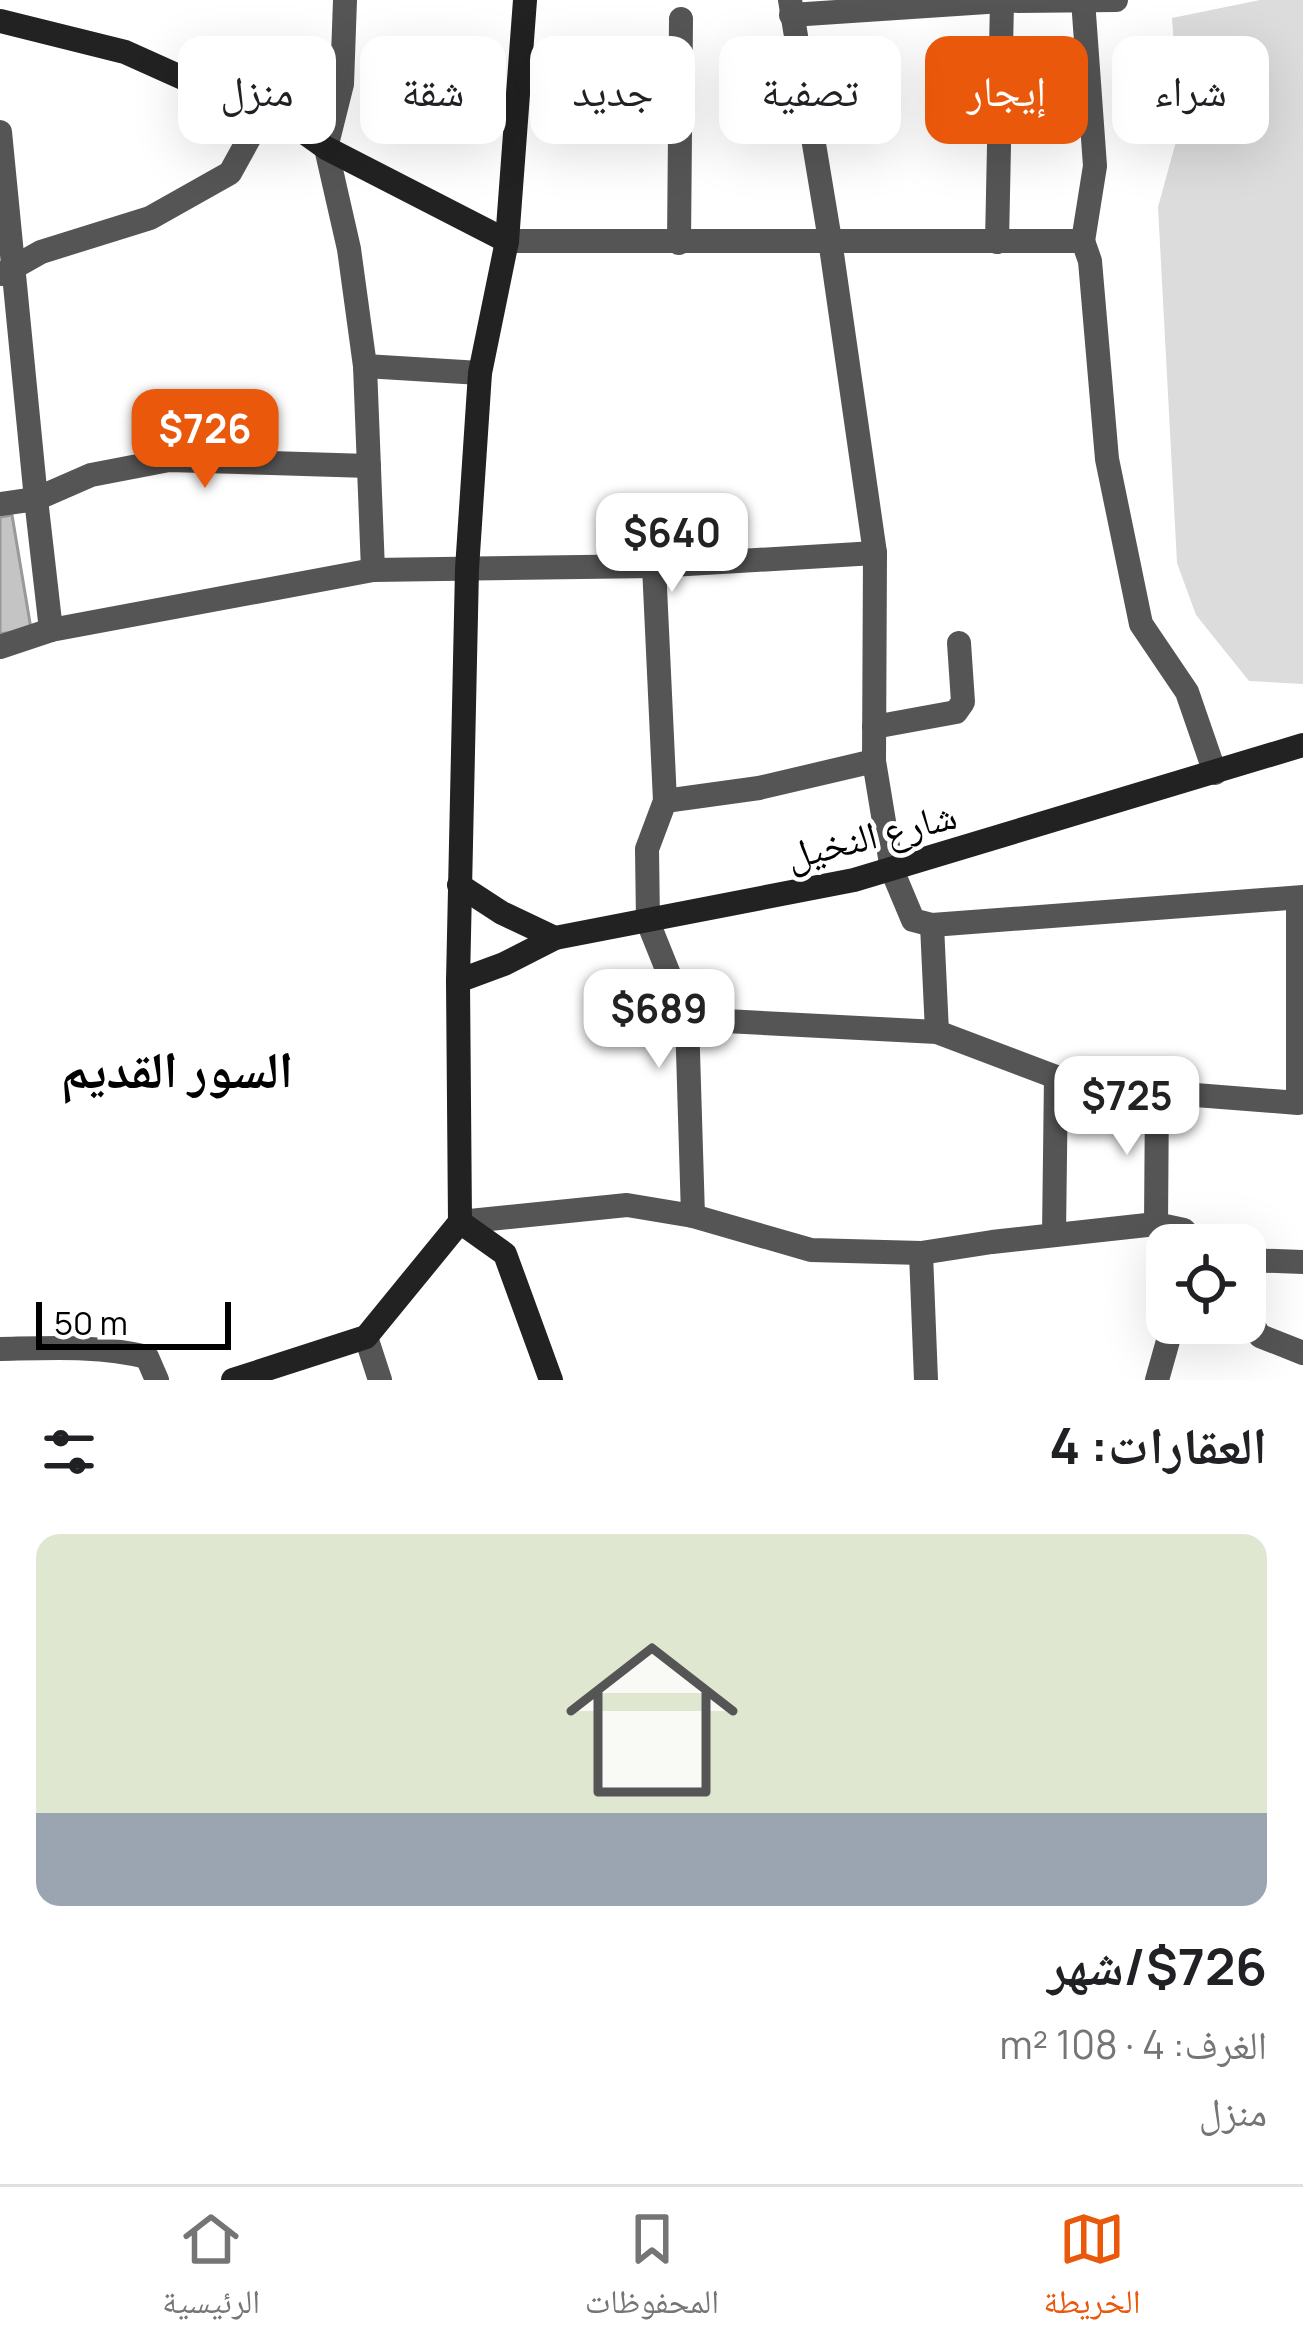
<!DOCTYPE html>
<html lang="ar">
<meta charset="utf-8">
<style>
:root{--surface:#fff;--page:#f2f2f2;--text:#202124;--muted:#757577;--line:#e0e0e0;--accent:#ea580c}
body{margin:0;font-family:Manrope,"Noto Naskh Arabic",sans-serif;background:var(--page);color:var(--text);direction:rtl;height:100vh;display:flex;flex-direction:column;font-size:45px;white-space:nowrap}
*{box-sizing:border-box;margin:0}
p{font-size:39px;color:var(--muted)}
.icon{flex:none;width:66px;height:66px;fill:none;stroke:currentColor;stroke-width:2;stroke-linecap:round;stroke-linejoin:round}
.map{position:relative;height:1380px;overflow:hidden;direction:ltr}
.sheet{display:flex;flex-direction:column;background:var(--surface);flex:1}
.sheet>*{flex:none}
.guide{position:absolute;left:36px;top:36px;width:1233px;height:108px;direction:rtl;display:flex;gap:24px}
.controls{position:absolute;left:1146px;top:1224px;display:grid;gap:24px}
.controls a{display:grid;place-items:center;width:120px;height:120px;border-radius:24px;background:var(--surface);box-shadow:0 12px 48px #0002;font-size:60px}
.scale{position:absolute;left:36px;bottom:30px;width:195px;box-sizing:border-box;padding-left:12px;border:6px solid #000;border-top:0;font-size:33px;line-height:42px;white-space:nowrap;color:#000;-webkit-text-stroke:9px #fff;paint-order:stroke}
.price{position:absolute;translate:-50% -102px;padding:0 27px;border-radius:24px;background:#fff;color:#222;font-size:39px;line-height:78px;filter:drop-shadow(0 3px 6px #0008)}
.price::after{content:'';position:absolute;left:50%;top:72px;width:36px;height:27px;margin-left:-18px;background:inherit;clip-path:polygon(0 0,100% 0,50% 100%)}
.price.on{background:var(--accent);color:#fff}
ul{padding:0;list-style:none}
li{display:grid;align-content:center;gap:24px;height:636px;padding:0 36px}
li span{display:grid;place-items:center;height:372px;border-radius:24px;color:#555}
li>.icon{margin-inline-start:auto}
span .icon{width:216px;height:216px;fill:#fffc;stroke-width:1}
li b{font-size:51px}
h2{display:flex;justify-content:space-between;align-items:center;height:144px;padding:0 36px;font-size:51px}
.chip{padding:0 42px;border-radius:24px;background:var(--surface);box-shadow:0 12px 48px #0002;font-size:42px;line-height:108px}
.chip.on{background:var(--accent);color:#fff}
.menu{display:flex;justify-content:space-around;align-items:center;height:168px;border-top:3px solid var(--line);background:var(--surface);font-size:33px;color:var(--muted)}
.menu a{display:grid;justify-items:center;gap:6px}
.menu .on{color:var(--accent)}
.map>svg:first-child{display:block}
</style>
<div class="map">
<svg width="1303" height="1380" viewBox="0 0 1303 1380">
<rect width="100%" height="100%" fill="#fff"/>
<path fill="#dcdcdc" d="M1260,0H1303V684L1249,681L1196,615L1177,563L1158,207L1180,127L1172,18Z"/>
<path fill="#c4c4c4" stroke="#999" stroke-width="3" d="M12,515L31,629L0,634V517Z"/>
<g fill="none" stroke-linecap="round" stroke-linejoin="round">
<g stroke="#555" stroke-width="24">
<path d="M345,0L342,84L326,148L349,249L365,366L373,570"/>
<path d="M790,0L830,240L875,553L874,761L892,870L913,920L932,925L1303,897"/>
<path d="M791,15L1002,1L1116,0"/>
<path d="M0,132L36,499L91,475L169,460L369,466"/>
<path d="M507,241H1083L1090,261L1107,459L1141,624L1187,692L1215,773"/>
<path d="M1083,241L1095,166L1083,0"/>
<path d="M997,242L1002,1"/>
<path d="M679,243L681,19"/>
<path d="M2,274L41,252L150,218L230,173L262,115"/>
<path d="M365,366L480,373"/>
<path d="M0,504L36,499L51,630"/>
<path d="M654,566L665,801L647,849L648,922L687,1019L693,1216"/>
<path d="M0,647L51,630L373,570L654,566L875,553"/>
<path d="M874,727L956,712L963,702L959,643"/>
<path d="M665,801L759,788L874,761"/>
<path d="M932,925L937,1032"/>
<path d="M687,1019L937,1032L1056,1077L1157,1092L1298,1103V898"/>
<path d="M460,1222L627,1205L693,1216L811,1250L921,1253L992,1242L1156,1224L1184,1230L1197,1245"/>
<path d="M1156,1224L1157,1092"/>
<path d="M1054,1235L1056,1077"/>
<path d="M921,1253L926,1380"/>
<path d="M1245,1260L1303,1262"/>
<path d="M1245,1313L1260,1336L1303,1353"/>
<path d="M366,1337L380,1380"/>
<path d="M0,1349C50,1348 99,1345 147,1357L157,1380"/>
<path d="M1157,1380L1173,1323"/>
</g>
<g stroke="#222" stroke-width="24">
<path d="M525,0L507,241L480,373L467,569L458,981L460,1222L505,1254L551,1380"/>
<path d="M0,21L125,52L305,133L326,148L507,241"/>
<path d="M459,885L502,913L555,938L854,880L1303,745"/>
<path d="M458,981L504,964L555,938"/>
<path d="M233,1380L366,1337L460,1222"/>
</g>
</g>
<g text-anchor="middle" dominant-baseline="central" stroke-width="9" stroke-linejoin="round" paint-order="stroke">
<g font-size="39" fill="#000" stroke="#fff">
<text transform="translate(871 834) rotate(-14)">شارع النخيل</text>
</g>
<g font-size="51" font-weight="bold" fill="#000" stroke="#fff">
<text x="177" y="1068">السور القديم</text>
</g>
</g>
</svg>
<div class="controls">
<a><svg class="icon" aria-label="locate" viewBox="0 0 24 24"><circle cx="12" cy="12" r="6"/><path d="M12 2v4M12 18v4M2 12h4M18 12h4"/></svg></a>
</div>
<div class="scale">50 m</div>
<b class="price on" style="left:205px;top:491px">$726</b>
<b class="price" style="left:672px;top:595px">$640</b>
<b class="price" style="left:659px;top:1071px">$689</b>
<b class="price" style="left:1127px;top:1158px">$725</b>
<div class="guide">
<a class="chip">شراء</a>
<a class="chip on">إيجار</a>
<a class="chip">تصفية</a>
<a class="chip">جديد</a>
<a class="chip">شقة</a>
<a class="chip">منزل</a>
</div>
</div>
<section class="sheet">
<h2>العقارات: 4<svg class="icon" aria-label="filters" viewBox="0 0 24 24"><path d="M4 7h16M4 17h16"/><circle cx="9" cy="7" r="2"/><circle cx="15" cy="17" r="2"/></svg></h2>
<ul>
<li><span style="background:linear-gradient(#dfe7d0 75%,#9aa5b1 0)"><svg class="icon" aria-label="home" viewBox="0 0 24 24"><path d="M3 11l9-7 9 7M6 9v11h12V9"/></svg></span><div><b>$726/شهر</b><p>الغرف: 4 · 108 m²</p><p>منزل</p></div></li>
</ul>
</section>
<nav class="menu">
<a class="on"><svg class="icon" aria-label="map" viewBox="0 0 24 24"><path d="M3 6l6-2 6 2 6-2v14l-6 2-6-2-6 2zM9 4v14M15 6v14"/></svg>الخريطة</a>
<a><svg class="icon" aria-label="saved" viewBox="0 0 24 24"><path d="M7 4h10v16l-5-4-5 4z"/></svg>المحفوظات</a>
<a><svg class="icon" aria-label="home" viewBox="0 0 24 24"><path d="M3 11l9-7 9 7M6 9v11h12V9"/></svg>الرئيسية</a>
</nav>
